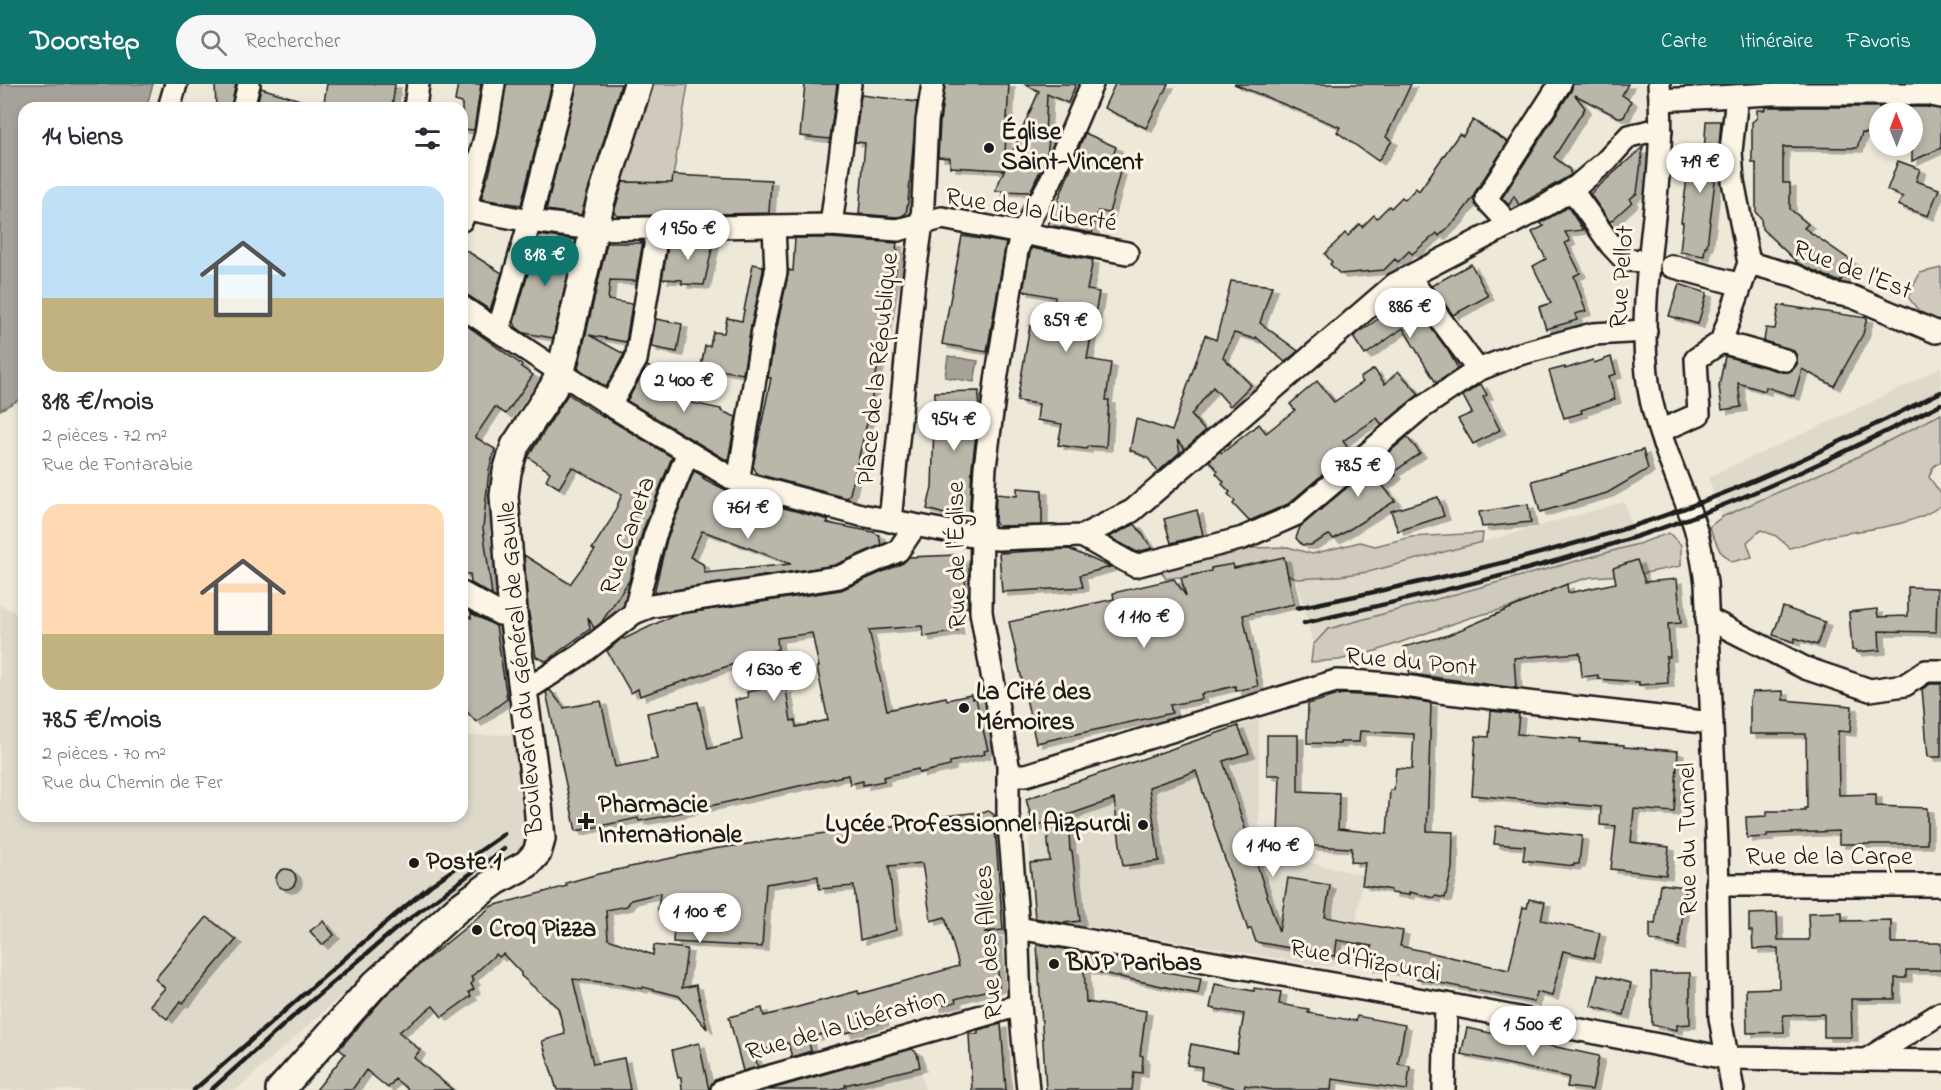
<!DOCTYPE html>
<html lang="fr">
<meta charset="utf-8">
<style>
:root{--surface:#fff;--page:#f7f7f7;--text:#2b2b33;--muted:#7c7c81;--accent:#0f766e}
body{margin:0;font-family:"Indie Flower",sans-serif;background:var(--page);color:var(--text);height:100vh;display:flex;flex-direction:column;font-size:22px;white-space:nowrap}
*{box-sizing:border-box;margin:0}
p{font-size:20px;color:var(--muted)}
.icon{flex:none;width:33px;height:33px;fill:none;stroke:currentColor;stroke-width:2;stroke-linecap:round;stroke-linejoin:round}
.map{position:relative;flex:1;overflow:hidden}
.side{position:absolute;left:18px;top:18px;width:450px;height:720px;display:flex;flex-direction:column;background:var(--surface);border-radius:18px;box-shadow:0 3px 9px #0003}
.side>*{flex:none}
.needle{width:39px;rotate:359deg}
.tools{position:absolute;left:1869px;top:18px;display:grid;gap:12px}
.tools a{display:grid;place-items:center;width:54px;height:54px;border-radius:50%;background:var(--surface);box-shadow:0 3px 9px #0003;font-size:30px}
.price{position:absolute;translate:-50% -51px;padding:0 14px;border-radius:21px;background:#fff;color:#222;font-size:20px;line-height:39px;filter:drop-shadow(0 2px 3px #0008)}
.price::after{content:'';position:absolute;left:50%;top:36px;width:18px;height:14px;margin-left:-9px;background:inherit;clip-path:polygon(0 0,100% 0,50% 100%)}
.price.current{background:var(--accent);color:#fff}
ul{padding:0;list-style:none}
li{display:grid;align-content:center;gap:12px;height:318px;padding:0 24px}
li span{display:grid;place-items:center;height:186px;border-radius:18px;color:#555}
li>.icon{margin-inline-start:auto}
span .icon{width:108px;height:108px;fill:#fffc;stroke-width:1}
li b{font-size:26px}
h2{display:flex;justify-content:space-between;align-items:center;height:72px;padding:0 24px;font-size:26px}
header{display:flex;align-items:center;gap:36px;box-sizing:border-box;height:84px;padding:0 30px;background:var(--accent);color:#fff}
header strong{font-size:28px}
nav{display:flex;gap:33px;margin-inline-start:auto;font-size:21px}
.search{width:420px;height:54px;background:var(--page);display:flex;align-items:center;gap:15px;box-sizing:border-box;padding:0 21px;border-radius:33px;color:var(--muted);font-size:22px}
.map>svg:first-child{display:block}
</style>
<header>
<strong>Doorstep</strong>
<div class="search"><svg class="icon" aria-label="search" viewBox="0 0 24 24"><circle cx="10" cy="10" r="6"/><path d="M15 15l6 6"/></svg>Rechercher</div>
<nav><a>Carte</a><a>Itinéraire</a><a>Favoris</a></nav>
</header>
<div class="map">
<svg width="1941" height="1006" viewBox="0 0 1941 1006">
<defs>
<filter id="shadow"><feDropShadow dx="6" dy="4" stdDeviation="0" flood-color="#0004"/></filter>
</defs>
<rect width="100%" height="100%" fill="#eee8d9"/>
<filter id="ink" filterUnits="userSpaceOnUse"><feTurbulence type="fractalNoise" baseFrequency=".0167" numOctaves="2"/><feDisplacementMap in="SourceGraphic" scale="12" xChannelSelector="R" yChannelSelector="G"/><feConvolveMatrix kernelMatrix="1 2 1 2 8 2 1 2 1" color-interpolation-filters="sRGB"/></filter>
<g filter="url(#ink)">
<g fill="#ded9cb">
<path d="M1941,282V330L1853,375L1722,433L1708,393L1827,339L1917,296Z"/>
<path d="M1624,418L1638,460L1328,545L1313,561L1297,495L1368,488L1482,458Z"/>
<path d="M0,520L24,534V732H462V652L522,650L537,758L490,779L236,1006H0Z"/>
<path d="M1259,635V767L1363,791L1350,883L1334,880L1329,883L1081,841L1073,775L1030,779L1026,715Z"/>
<path d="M908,962L917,969L925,1006H744Z"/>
</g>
<g fill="#cfcabd" stroke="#76736c" stroke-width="1.5">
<path d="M649,0H688L672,99L621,98Z"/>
<path d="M1941,184V246L1922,231L1908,213L1920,189Z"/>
<path d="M1941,330V377L1933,383L1929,393L1941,410V421C1914,443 1864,445 1830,452C1817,456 1804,460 1790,464L1776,452L1761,446L1747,458L1752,473L1732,478L1720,467L1709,443L1722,433L1853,375Z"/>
<path d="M1483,449L1482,458L1368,488L1331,493L1297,495L1272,485L1210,488L1166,495L1160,485L1217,468L1252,464L1288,463L1312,470L1360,458L1375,462L1411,453Z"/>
<path d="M1669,449L1681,461V482L1640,490L1591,493L1567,500L1511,523L1469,534L1376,567L1339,576L1311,578L1313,561L1328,545L1638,460Z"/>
</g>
<g fill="#a7a299" stroke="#6f6c67" stroke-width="1.5">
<path d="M0,0H153L146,24H24V313L0,326Z"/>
<path d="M948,272L978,277L974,298L945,293Z"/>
</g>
<g fill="#bab6aa" stroke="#1c1c1c" stroke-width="1.5" fill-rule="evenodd" filter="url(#shadow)">
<path d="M215,0H236L231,24H216Z"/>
<path d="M327,0H395L392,24H323Z"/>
<path d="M458,0H481L474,46L462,45V19L455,17Z"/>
<path d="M506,0H552L521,121L481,115L488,91H489L498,53Z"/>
<path d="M577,0H621L581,131L546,126Z"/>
<path d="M805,0H837L830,55L800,52Z"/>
<path d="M945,0H1009L1004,86L950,83V74L938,73L940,38Z"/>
<path d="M1024,0H1076L1068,19L1047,10L1045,53L1049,54L1047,72L1030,108L995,107L1039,7Z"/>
<path d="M1115,0H1168L1146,44L1104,24Z"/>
<path d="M1234,0H1411L1386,53L1392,57L1378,77L1337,48L1340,43Z"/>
<path d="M1573,0H1628L1622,11L1631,17L1624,33H1618L1575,11L1585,24L1554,73L1569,85L1571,91L1519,121L1514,112L1509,121L1502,114L1571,7Z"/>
<path d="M261,4L313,20V24H256Z"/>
<path d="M861,11L917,18L908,118L906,129L902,132L897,133L859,130L865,59L855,58Z"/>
<path d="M1767,23H1880V50L1862,49L1857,64L1783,63V99H1790V125L1808,140L1804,144L1853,178L1840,198L1799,180L1762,145L1761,134L1756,129V79H1752V38L1757,34V26H1764Z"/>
<path d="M1889,23H1926L1941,25V64L1912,77V28H1889Z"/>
<path d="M1473,36L1508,58L1475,108L1473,114L1457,135L1439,152L1437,149L1412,170L1409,167L1398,178L1395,175L1384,186L1340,190L1330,180L1332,178L1325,170L1345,149L1348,152L1360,140L1362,143L1374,131L1377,134L1389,122L1391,124L1402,113L1405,116L1416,104L1419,107L1459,50L1463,52Z"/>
<path d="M1706,37H1721L1719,63L1712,71L1718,72L1707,162H1705L1704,172L1680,168L1683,139L1681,138L1688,88H1690L1693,73H1695V68L1704,70Z"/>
<path d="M1085,49L1116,63L1109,83L1120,88L1109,129L1098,127L1092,149L1048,141Z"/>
<path d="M1643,63L1637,109L1630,115L1632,118L1610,138L1590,110Z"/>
<path d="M1898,77L1920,85L1916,97L1939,105L1928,132L1898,121L1903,113L1887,106Z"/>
<path d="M673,91L771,96L769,129L618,132L614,128L623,98L672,99Z"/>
<path d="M1568,123L1583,146L1565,148L1570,157L1565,159L1580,189L1574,192L1586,227L1575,230L1577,236L1546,245L1539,223L1551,219L1533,182L1546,175L1532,148L1544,142L1540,139Z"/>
<path d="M539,151L576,156L553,254L524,249L516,243L514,238Z"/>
<path d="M962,152L1006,159L987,268L942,260Z"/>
<path d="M795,154H831L897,159L896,165L898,166L895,192L893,194L886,238L867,339L850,410L847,414L757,390L753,382L771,294H768L776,248L789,186L793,187Z"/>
<path d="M669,156H714L704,201L682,200V196L662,195Z"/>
<path d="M640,157H643L636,197L610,196L608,216L632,220L626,258L589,251L624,270L606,303L578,284L607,159H641Z"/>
<path d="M462,164L502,189L490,226L469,212L462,210Z"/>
<path d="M1031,164L1093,176L1087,206L1099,208L1087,275L1111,279L1106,316H1109L1106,363L1088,362L1086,365L1058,361L1062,340L1037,336L1039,320L1017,317L1030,242L1050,246L1055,213L1023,207Z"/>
<path d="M753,180L763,182V187L751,243L743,290L701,283L705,262H710L713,248L724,249L727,234L742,237Z"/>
<path d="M1471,180L1488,212L1453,231L1431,202Z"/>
<path d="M1231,197L1272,202L1260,239L1298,267L1285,278L1256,253L1255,255L1234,249L1223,273L1251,301L1230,322L1213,303L1191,331L1205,347L1185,365L1177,356L1180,368L1158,388L1148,374L1130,366L1136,335L1172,347L1205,251L1216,256Z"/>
<path d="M1679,200L1707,209L1698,240L1669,232Z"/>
<path d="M1410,216L1447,265L1458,284L1436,299L1403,244L1365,271L1353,253L1389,227L1390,229Z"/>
<path d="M1779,221L1867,234L1863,250L1834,302L1802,285L1794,312L1766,303L1765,307L1738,299L1741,323L1722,326L1719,302L1725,272L1782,288H1789L1793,285L1797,280V272L1794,267L1764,257L1766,244L1775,245Z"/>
<path d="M656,235L682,240L677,268L651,263Z"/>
<path d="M462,238L522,281L521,283L533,291L506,330L495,323L475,353L495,365L489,386L483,444L492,511L471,499L470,490H462Z"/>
<path d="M1611,273L1616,290L1609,292L1615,315L1581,326L1582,329L1564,334L1549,287L1565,283V285L1593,276L1594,279Z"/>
<path d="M647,282L682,301L678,316L721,325V327L736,333L728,377L627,317Z"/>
<path d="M1374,285L1385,300L1398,287L1419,310L1382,341L1377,334L1343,357L1350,367L1288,420L1249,437L1233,420L1235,417L1228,410L1230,408L1222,400L1224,398L1216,389L1218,387L1209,377L1220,367L1222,369L1259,340L1266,349L1295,326L1290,320L1317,297L1334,318L1363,298L1360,294Z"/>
<path d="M1481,300L1487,311L1483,313L1500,346L1473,360L1458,335L1472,329L1463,312Z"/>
<path d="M979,307L978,336L972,382L969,437L927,425L932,403L935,308Z"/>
<path d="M568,310L604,334L602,331L672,373L643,446L629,497L601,539L594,544L588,533L590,545L546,577L536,573L528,524L524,471L570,500L595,466L592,465L612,434L622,410L572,383L559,404L546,396L550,388L528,373Z"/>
<path d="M1407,353L1420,369L1394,388L1396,391L1383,402L1395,417L1334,455L1329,451L1311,461H1302L1296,454L1300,443Z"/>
<path d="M1643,366L1648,385L1607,409L1540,428L1532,397Z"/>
<path d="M694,387L705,393L702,394L732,409L775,425L773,421L829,436L827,439L873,448L879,451L881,461L835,481L654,509L667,455ZM702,447L720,453L791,480L705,489L703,480L690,473Z"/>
<path d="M1017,404L1042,406V441L998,442L995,438L996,410L1017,412Z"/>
<path d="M1438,413L1444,432L1398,447L1391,427Z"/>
<path d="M1528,420L1531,438L1482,443L1479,428Z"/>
<path d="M1197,426L1203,451L1171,459L1164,435Z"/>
<path d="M1135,440L1152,464L1137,468L1109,453Z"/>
<path d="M1069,465L1110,483L1080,491L1083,503L1002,508L999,469Z"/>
<path d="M957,471L962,476L968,517V523H954L958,547L924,553L922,542L869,546L887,626L946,613L947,616L971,611L972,615L976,614L979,629L988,666L984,667L985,670L950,678V682L919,689L918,685L883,693L884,697L863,701V697L850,700L848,691L661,733L639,737L638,734L576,747L546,608L550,606L564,624L601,617L615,683L657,675L647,629L698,618L708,665L742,656L735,616L748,613L747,608L772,603L773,607L786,605L791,637L795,636L796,643L828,636L817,583H819L812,549L777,554L778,565L640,612L638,605L631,609L607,567L622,554L624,555L674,531L841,506L903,479L909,473Z"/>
<path d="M1284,473L1294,520L1243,531L1258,602L1236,607L1235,602L1201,610L1202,615L1170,621L1172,629L1036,659L1009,538L1114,515L1113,509L1174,495L1186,512L1181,494L1211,487V484L1233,480L1234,484Z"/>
<path d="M1637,476L1645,498L1677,495L1681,539L1668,540L1670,573H1666L1668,599L1639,601V598L1598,595V591L1582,593L1580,569L1514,574L1516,604L1410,590L1404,563L1448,551L1567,500L1568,509L1616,499L1613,484Z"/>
<path d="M1908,503L1937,504L1936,548L1879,547L1880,566L1856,568V566H1852L1849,528L1877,525L1878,533L1908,532Z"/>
<path d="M1783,523L1825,538L1817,561L1795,554L1794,558L1773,551Z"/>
<path d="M462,529L471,534V529L496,542L507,615L476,638L462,622Z"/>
<path d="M1930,600H1941V673H1928L1922,605Z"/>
<path d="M1783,607V616L1852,622L1850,648L1838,647L1839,711L1876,710V722L1927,724V760H1839V747L1767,750V753L1747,754L1746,733L1767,732V727H1805V724H1807L1806,650H1750V616L1753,608Z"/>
<path d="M1342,610L1393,613L1431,619L1427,747L1453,748L1452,785L1445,814L1435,812V814L1409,808V811L1391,809V806L1362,801L1365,779L1351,778L1352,764L1311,762V756L1295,755V752H1278L1280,691H1267V651H1298V707L1339,709L1338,745L1387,750L1390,706H1394L1396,684L1412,685L1414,650L1360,647L1359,658H1340V660L1307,659L1308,620Z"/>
<path d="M1491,627L1519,630L1517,650L1581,655L1580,658L1624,661V663L1678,667L1674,728L1634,725L1631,758L1669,763L1666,791L1611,785L1616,742L1600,741L1601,723L1472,711L1476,652L1489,653Z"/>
<path d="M1238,642L1249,669L1223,677L1279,848L1288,794L1330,801L1325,833L1403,847L1400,862L1509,886L1523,823L1527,824L1529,815L1545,818L1541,836L1600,849L1594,874L1563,867L1552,912L1536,908L1534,918L1415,894V891L1368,883L1372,862L1337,856L1335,872L1256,858L1251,844L1248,846L1196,687L1149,703L1159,777L1123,782L1114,715L1068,731L1070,767H1072L1080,837L1063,839L1035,834L1030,779L1050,777L1046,738L1034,743L1026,715Z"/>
<path d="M989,727L994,731L1003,846L984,848L996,850L999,903L955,915L956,918L935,923L934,917L915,922L914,920L880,930L883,938L846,949L844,944L808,954L811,967L792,973L788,959L754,969L758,983L743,987L729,933L762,924L764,932L858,907L859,910L959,882L945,833L931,837L922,779L889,782L896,846L860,856L854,802L819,805L818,792L766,800L762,863L673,858L675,829L658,826L660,809L631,816L627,822L606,826L608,855L653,871L654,861L687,865L682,904L696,901L707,945L679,912L643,903L642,905L619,900L573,895L593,980L624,974L630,1006H557L542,957L565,950L558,924L521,892V889L503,870L499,873L496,870L471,893L474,897L471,900L474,905L469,908L471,912L442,933L433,922L399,948L420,966L414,974L453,1006H409L395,995L388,1004L366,986L352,1006H316L345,970L339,965L386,911L417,883L492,822L567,802L566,799L598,790L713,765L861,744L862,747L929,738L928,734Z"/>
<path d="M1496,742L1582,752L1579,780H1574V782L1523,776L1525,762L1494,760Z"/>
<circle cx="286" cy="795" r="10"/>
<path d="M1660,800L1686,803L1679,862L1650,856V839L1655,840Z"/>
<path d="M1842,828V837L1891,836V859H1941V886H1906V894H1895V915H1851L1852,953H1824V930L1783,931L1784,948L1747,949L1746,905L1779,904L1778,864L1753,865L1752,847H1749V830L1777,829L1778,856H1809L1808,829Z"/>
<path d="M207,833L236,856L183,919L181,917L167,935L150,921L165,904L155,895Z"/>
<path d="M323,837L334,851L322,861L310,847Z"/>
<path d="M1037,860L1143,879L1142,884L1201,894L1198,910L1084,885L1086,918L1146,927L1140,971L1143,972L1142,989L1134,988L1132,1006H1046Z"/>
<path d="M1651,889H1690V940L1677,941V946L1652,941Z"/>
<path d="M1598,891L1631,899L1624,931L1591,922Z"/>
<path d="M1215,900L1254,907V904L1281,908L1279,920L1309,925L1308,929L1356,937L1357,932L1405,941L1398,980L1410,982L1407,1006L1332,995L1331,1006H1274L1245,1001L1244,1006L1201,996L1202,983L1187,981L1191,960L1237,969L1244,930L1210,924Z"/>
<path d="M1001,940L1006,1006H972L969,950H978V946Z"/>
<path d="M1467,944L1599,972L1592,1006L1567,1003L1569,993L1461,970Z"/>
<path d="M699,959L709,1006H682L681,993L678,994L672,966Z"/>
<path d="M912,965L917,969L920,983L845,1001L846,1003L835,1006H768Z"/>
</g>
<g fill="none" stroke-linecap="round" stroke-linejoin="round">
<g stroke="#1c1c1c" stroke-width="26">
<g id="minor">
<path d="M1659,0C1668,97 1637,193 1647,290C1652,341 1676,389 1693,437C1700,457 1703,478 1706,499L1717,761L1720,934L1733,1006"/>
<path d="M1660,16L1771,10H1927L1941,13"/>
<path d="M169,24L176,0"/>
<path d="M243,24L249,0"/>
<path d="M415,24L418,0"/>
<path d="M1571,105L1611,161L1625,176L1649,177"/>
<path d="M462,124L530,137L594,145L831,141L898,146L942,134L1127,169"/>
<path d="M462,136L486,50L494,0"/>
<path d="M831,141L850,0"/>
<path d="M1510,141L1486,115L1560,0"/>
<path d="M1749,179L1796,192L1831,209L1853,213L1936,248"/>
<path d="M1671,182L1741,201"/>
<path d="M1409,193L1478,286"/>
<path d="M462,223L610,321L738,398L861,431L983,454L998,455L1082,452L1132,427L1395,200L1547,121L1577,102L1606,77L1629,52L1651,47H1661"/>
<path d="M498,247L530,137L565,0"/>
<path d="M1721,258L1785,276"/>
<path d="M610,321L636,276L658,144"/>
<path d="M1660,347L1699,330L1696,275L1721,258L1749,179L1733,97L1731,67L1737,12"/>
<path d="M738,398L763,246L776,188L774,142"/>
<path d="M890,437L914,196L922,139L927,37L933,0"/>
<path d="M1082,452L1135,482L1243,454L1295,431L1420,325L1478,286L1516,271L1593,250L1646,247"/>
<path d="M462,509L500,530H513"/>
<path d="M634,529L652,522L839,493L898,467L915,442"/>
<path d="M1707,534L1805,584L1870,606L1905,601L1926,587H1941"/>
<path d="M522,604L534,601L580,571L634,529L655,451L688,368"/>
<path d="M1008,691H1026L1336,597C1371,597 1405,601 1440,608L1712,639"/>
<path d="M1717,801H1941"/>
<path d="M1018,844L1446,920L1726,974L1941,977"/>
<path d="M1866,976L1941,929"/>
<path d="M722,1006L1020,921"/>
<path d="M1028,1006L1020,921L1017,833L1008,729V681L981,528L982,433L985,383L997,290L1017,167L1022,150L1051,96L1092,0"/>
<path d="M1444,1006L1446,920"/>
</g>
</g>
<g stroke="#1c1c1c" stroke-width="32">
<path id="major" d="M280,1006L375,900L457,825L496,797L527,780L537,769L541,755L538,720L513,530L504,412L507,388L515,362L553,304L561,287L601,116L638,0"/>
</g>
<use href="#minor" stroke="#fcf5e5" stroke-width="21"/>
<use href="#major" stroke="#fcf5e5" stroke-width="27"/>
<g stroke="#1c1c1c" stroke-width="4.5">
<path d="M1297,524C1410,501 1523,477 1633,442C1740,408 1841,358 1941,308"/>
<path d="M1304,539C1416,513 1528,488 1638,452C1743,418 1842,370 1941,320"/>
<path d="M194,1006L382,842L431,801L504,750"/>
<path d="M211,1006L296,930L398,843L504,765"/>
</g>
</g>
</g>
<g fill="#1c1c1c" stroke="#fcf5e5" stroke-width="2">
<circle cx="989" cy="64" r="6"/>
<circle cx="964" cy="624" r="6"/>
<path d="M583 728h6v6h6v6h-6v6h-6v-6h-6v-6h6z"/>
<circle cx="1143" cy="741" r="6"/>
<circle cx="414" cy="779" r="6"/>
<circle cx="477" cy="846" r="6"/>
<circle cx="1054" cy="880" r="6"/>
</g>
<g text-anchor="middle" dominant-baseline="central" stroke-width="6" stroke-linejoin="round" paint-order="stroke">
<g font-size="26" font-weight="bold" fill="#1c1c1c" stroke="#fcf5e5" text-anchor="start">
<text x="1001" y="49">Église<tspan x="1001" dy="30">Saint-Vincent</tspan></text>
<text x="976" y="609">La Cité des<tspan x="976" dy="30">Mémoires</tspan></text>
<text x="598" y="722">Pharmacie<tspan x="598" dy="30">Internationale</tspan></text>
<text x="1131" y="741" text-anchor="end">Lycée Professionnel Aizpurdi</text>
<text x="426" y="779">Poste 1</text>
<text x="489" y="846">Croq Pizza</text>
<text x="1066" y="880">BNP Paribas</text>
</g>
<g font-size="26" fill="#1c1c1c" stroke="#fcf5e5">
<text transform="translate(1031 127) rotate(9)">Rue de la Liberté</text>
<text transform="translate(1852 187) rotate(21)">Rue de l'Est</text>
<text transform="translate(1623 193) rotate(-86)">Rue Pellot</text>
<text transform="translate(879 285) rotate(-84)">Place de la République</text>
<text transform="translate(629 452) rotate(-71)">Rue Caneta</text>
<text transform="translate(958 471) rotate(-91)">Rue de l'Église</text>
<text transform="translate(1411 579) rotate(5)">Rue du Pont</text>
<text transform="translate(522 584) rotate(-95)">Boulevard du Général de Gaulle</text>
<text transform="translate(1689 755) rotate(-91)">Rue du Tunnel</text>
<text x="1829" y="774">Rue de la Carpe</text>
<text transform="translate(990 858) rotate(-94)">Rue des Allées</text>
<text transform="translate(1365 878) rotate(10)">Rue d'Aïzpurdi</text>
<text transform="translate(846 942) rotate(-16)">Rue de la Libération</text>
</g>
</g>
</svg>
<div class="tools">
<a><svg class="needle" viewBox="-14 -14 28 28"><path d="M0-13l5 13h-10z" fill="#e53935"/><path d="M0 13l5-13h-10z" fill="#7c7c81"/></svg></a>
</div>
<b class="price" style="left:1700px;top:110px">719 €</b>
<b class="price" style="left:688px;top:177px">1 950 €</b>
<b class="price current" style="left:545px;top:203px">818 €</b>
<b class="price" style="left:1410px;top:255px">886 €</b>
<b class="price" style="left:1066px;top:269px">859 €</b>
<b class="price" style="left:684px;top:329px">2 400 €</b>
<b class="price" style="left:954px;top:368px">954 €</b>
<b class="price" style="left:1358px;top:414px">785 €</b>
<b class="price" style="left:748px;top:456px">761 €</b>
<b class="price" style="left:1144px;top:565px">1 110 €</b>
<b class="price" style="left:774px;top:618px">1 630 €</b>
<b class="price" style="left:1273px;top:794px">1 140 €</b>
<b class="price" style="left:700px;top:860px">1 100 €</b>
<b class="price" style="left:1533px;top:973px">1 500 €</b>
<section class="side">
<h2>14 biens<svg class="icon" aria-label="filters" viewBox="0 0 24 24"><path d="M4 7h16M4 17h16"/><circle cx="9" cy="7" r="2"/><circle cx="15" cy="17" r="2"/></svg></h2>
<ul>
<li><span style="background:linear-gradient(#bfe0f5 60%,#c2b280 0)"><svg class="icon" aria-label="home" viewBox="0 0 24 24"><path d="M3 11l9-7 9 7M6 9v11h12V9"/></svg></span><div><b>818 €/mois</b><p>2 pièces · 72 m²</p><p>Rue de Fontarabie</p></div></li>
<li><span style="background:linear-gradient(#ffd9b3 70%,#c2b280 0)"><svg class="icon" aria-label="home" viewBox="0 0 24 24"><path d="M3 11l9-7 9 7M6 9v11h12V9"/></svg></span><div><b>785 €/mois</b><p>2 pièces · 70 m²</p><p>Rue du Chemin de Fer</p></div></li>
</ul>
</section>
</div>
